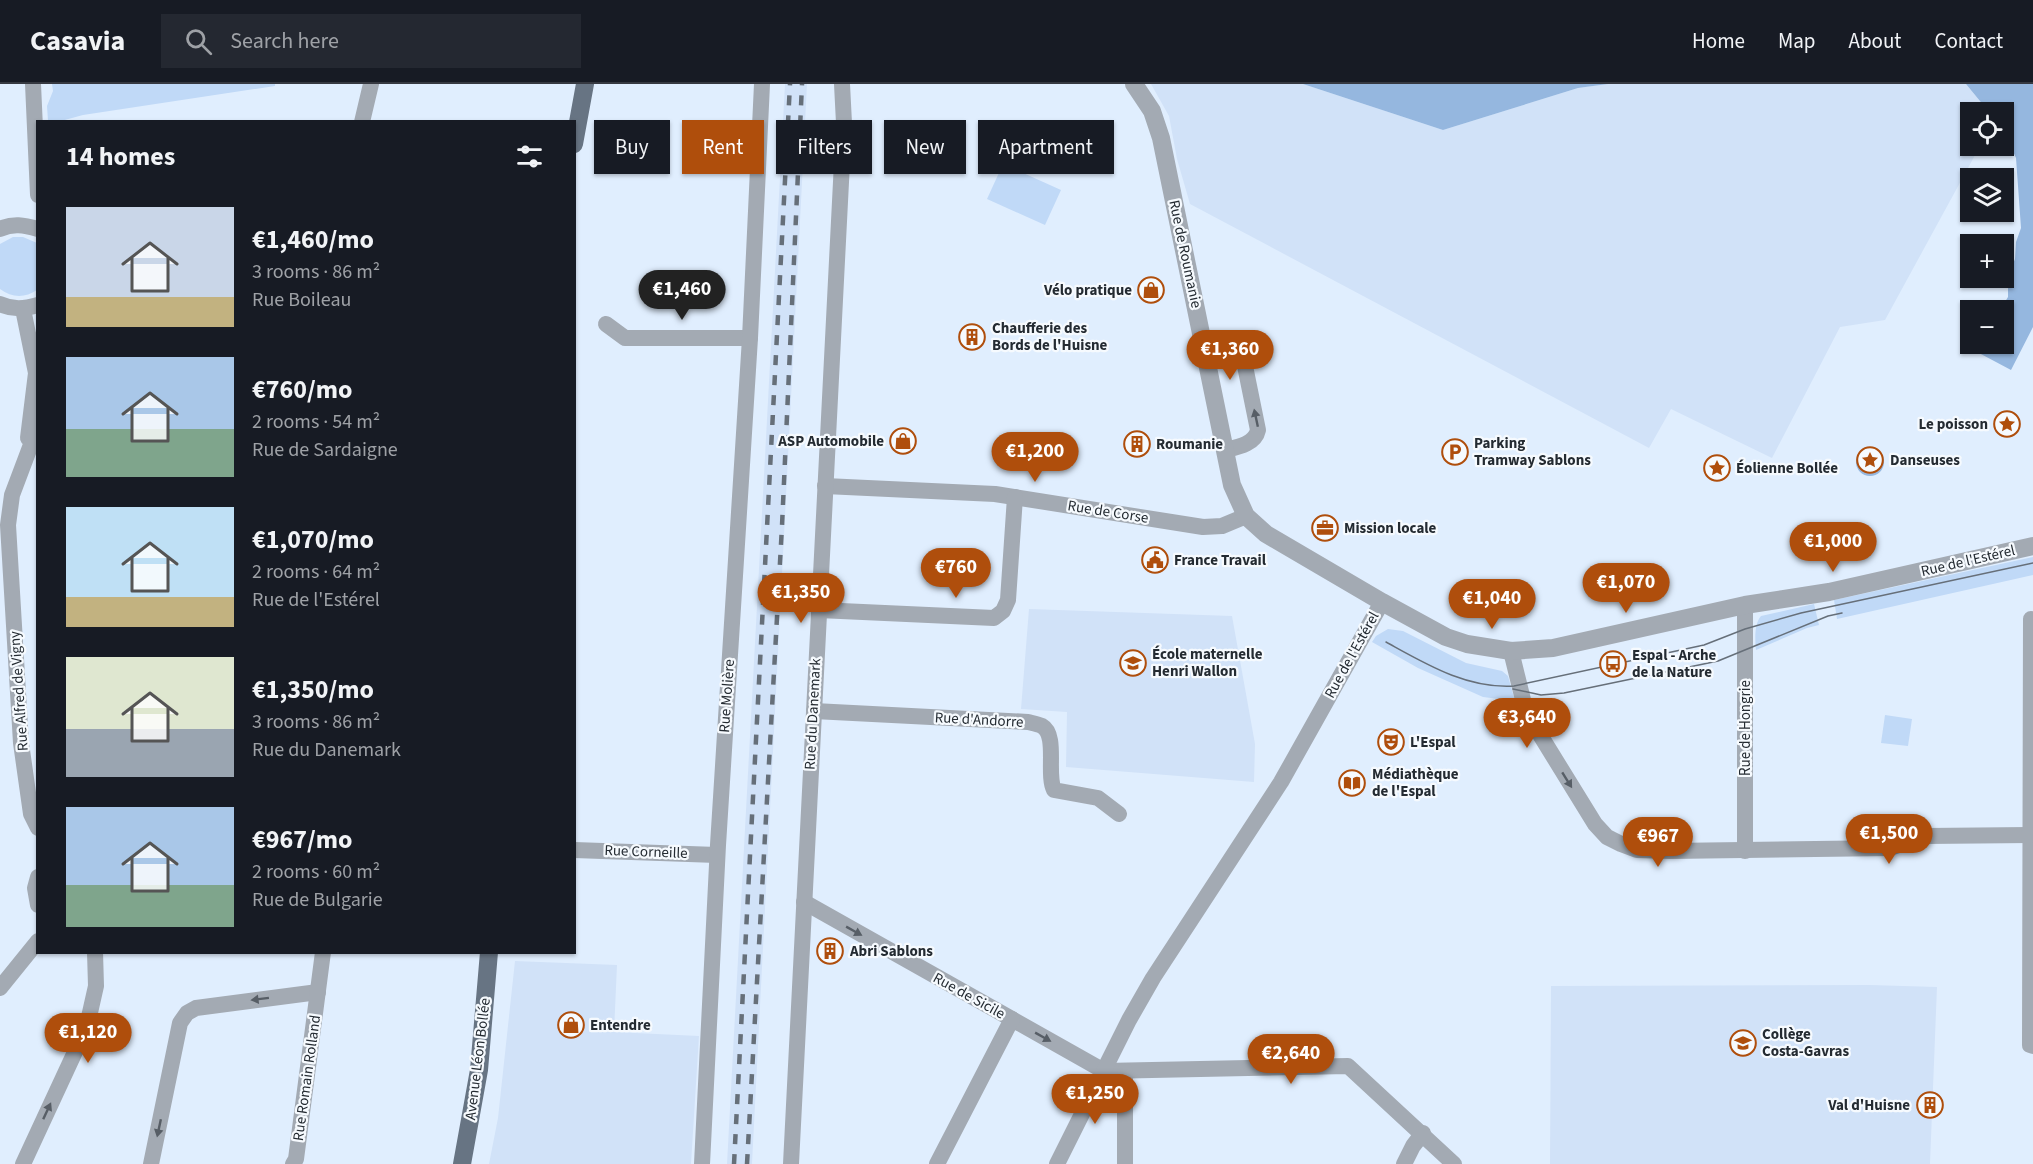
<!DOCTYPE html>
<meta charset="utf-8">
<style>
:root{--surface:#171b24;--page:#242831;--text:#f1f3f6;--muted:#9ea1a6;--line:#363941;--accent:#af4e0c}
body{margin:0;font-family:"Source Sans 3",sans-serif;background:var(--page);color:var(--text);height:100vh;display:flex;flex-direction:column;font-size:22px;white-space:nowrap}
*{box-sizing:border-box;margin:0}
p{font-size:20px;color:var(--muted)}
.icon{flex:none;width:33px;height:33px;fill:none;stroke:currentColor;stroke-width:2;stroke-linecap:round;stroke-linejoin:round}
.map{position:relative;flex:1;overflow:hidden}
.panel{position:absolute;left:36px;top:36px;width:540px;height:834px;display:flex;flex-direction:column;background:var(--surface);border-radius:0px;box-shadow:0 2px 4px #0004}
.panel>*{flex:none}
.banner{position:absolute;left:594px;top:36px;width:570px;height:54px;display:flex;gap:12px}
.controls{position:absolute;left:1960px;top:18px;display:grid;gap:12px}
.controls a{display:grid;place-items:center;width:54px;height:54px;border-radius:0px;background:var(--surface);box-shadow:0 2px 4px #0004;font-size:30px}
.price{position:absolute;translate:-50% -51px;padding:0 14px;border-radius:21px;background:var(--accent);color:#fff;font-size:20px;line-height:39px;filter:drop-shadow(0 2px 3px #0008)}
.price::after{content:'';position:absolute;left:50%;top:36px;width:18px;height:14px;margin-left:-9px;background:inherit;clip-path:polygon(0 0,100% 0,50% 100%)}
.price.on{background:#222;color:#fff}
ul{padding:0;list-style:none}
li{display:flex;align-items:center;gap:18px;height:150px;padding:0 30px}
li span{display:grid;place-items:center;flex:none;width:168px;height:120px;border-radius:0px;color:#555}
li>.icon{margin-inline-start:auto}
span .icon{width:72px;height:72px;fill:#fffc;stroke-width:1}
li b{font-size:26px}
h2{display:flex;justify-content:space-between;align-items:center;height:72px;padding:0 30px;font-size:26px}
.tag{padding:0 21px;border-radius:0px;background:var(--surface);box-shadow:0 2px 4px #0004;font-size:21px;line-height:54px}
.tag.on{background:var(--accent);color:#fff}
header{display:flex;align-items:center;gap:36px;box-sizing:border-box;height:84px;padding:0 30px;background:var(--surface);border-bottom:2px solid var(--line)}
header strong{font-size:28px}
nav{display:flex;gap:33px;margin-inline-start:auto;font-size:21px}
.search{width:420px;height:54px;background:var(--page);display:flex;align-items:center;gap:15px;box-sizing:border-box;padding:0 21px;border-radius:0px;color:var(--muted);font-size:22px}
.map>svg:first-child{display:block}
</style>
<header>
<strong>Casavia</strong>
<div class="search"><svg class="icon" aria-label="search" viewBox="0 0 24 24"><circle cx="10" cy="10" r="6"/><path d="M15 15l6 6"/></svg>Search here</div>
<nav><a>Home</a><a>Map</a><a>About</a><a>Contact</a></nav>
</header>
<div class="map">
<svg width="2033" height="1080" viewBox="0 0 2033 1080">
<rect width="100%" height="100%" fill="#e0eefe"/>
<g fill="#d1e2f8">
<path d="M785,0H807L752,1080H727Z"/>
<path d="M1151,0H1303L1443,46L1578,4L1608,0H1966L1989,28H1971V62H1980L1885,236L1840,243L1772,374L1671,325L1649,364L1190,120L1177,75L1169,32Z"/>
<path d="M1029,525L1232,532L1255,660L1254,698L1066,683L1067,628L1021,625Z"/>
<path d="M515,877L617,881L614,948L699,952L691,1080H489L498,1034Z"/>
<path d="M1870,901L1937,903L1930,1080H1550L1551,902Z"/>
</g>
<g fill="#c0d9f7">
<path d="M52,0H275V2L83,31L61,37H48L47,22L53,7Z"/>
<path d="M1003,80L1061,106L1045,141L987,115Z"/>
<path d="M13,153H23L37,159V206C25,214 12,214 0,205V160Z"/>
<path d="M2033,473V491L1837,535L1834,516Z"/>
<path d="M1814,520L1819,541L1807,544L1756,566C1755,556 1754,540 1761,532Z"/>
<path d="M1388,545L1403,547L1466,579L1502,587L1508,592L1515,617L1483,613L1418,584L1372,558L1376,552Z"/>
<path d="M1885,631L1912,635L1908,662L1881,659Z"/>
</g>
<g fill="#95b7df">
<path d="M1303,0H1608L1578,4L1443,46Z"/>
<path d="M1966,0H2033V243L2011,286L1979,269L1983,260H2004V226H2000L2008,213V192L2015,175L2016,158L2021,144L2016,74L2004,48V28H1989Z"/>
<circle cx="1870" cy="378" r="14"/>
</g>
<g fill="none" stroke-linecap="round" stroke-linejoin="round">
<g stroke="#a3aab3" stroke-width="16">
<path d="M33,0L38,111"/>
<path d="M362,38L371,0"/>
<path d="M0,145C13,139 24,141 38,145"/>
<path d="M0,220C13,226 24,225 38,221"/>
<path d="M23,225L36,289L28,354"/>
<path d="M606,240L625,254H750"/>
<path d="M38,342L12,411L8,441L21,659L31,730L38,744"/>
<path d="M1225,366C1238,363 1255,360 1258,346L1245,282"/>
<path d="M825,402L995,410L1203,443L1222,442L1246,432"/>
<path d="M819,526L994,534L1003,527L1008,516L1015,413"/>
<path d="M2031,535L2030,961L2033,962"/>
<path d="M1511,567L1526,628L1595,740L1607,753L1621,760L1637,766L1670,767L1890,764L1926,752L2030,751"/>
<path d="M814,627L1028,638C1032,639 1038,640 1042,642C1058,651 1046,690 1054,706L1098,714L1119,730"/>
<path d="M574,766L717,771"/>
<path d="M1745,767V521"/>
<path d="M38,793L35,804L38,821"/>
<path d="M804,818L1104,987"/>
<path d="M0,904L38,857"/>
<path d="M1104,987L1348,982L1454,1080"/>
<path d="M23,1080L81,955L89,933L96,902L95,868"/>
<path d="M151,1080L180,939L187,929L196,924L318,908"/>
<path d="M293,1080L296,1075L323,868"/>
<path d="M702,1080L718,761L750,254L762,0"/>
<path d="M791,1080L844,39L842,0"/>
<path d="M937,1080L1012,935"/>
<path d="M1057,1080L1129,936L1153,894L1281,698L1382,518"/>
<path d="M1125,1080V987"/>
<path d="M1404,1080L1413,1062L1423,1049"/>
</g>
<path stroke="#a3aab3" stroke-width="18" d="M1134,0L1152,27L1161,54L1232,401L1246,432L1266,450L1382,518L1446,553L1467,560L1511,567L1553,564L1745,521L1829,508L2033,462"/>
<g stroke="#677483" stroke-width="18">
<path d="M574,60L585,0"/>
<path d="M462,1080L479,986L489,868"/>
</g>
<g stroke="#666f79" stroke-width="1.5">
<path d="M1386,558C1426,580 1467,605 1514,602L1704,561L1745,545L1801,529L2033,479"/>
<path d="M1513,605L1541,611L1564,609L1718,577L1828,532L1842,529"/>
</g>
<g stroke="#666f79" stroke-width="4.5" stroke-dasharray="10 10" stroke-linecap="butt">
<path d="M734,1080L790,0"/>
<path d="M747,1080L782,442L802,0"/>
</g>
</g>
<defs><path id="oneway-solid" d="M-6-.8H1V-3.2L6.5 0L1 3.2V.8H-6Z" transform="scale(1.5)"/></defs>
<g fill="#575e66">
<use href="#oneway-solid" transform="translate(1256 334) rotate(-102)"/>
<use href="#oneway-solid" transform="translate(1567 696) rotate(58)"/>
<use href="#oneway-solid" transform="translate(854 847) rotate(29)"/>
<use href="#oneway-solid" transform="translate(260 915) rotate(173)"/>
<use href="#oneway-solid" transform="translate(1043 953) rotate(29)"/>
<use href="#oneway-solid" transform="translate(47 1027) rotate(-65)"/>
<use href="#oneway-solid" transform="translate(159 1044) rotate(102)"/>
</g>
<defs>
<g id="shop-ring" transform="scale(1.35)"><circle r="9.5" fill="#f6fafe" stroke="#af4e0c" stroke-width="1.5"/><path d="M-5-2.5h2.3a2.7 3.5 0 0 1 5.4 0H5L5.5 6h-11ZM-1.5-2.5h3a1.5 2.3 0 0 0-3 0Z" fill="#af4e0c"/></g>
<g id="building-ring" transform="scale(1.35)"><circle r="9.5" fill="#f6fafe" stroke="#af4e0c" stroke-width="1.5"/><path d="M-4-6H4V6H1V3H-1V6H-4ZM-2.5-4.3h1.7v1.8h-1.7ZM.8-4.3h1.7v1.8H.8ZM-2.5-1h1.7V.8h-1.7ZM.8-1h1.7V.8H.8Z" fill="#af4e0c"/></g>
<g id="sight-ring" transform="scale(1.35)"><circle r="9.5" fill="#f6fafe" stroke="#af4e0c" stroke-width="1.5"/><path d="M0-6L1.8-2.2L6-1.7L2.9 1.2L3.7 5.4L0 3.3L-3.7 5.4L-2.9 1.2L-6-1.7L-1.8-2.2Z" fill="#af4e0c"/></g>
<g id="parking-ring" transform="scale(1.35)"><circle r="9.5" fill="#f6fafe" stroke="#af4e0c" stroke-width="1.5"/><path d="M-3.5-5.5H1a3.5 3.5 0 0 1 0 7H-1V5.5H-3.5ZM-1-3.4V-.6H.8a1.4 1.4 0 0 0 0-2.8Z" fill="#af4e0c"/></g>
<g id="office-ring" transform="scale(1.35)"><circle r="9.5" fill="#f6fafe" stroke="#af4e0c" stroke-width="1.5"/><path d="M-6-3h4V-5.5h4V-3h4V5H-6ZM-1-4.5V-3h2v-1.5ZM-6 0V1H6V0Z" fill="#af4e0c"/></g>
<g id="civic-ring" transform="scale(1.35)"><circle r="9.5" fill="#f6fafe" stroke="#af4e0c" stroke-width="1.5"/><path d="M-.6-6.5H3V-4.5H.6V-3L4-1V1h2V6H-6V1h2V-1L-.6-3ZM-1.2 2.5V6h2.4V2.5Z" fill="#af4e0c"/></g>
<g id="school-ring" transform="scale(1.35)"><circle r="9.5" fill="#f6fafe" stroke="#af4e0c" stroke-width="1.5"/><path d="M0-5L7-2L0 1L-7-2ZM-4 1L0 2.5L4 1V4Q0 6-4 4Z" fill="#af4e0c"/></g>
<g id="bus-ring" transform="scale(1.35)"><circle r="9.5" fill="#f6fafe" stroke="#af4e0c" stroke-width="1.5"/><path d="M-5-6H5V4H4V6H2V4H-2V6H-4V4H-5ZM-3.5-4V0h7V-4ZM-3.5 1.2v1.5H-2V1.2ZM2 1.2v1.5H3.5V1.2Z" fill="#af4e0c"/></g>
<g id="theatre-ring" transform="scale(1.35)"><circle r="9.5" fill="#f6fafe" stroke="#af4e0c" stroke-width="1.5"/><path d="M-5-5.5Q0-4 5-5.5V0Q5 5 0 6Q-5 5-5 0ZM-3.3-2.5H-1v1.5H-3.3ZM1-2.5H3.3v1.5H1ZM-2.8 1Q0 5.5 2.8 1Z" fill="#af4e0c"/></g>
<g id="library-ring" transform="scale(1.35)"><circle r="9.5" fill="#f6fafe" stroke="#af4e0c" stroke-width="1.5"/><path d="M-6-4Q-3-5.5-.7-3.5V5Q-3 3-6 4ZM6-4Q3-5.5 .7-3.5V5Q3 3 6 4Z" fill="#af4e0c"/></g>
</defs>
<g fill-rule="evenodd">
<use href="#shop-ring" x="1151" y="206"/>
<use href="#building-ring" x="972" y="253"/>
<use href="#sight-ring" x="2007" y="340"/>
<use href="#shop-ring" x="903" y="357"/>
<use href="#building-ring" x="1137" y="360"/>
<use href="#parking-ring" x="1455" y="368"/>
<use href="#sight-ring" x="1870" y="376"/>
<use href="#sight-ring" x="1717" y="384"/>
<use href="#office-ring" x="1325" y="444"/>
<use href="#civic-ring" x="1155" y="476"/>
<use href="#school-ring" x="1133" y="579"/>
<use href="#bus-ring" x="1613" y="580"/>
<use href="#theatre-ring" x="1391" y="658"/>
<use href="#library-ring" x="1352" y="699"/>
<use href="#building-ring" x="830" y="867"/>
<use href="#shop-ring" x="571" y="941"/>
<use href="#school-ring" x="1743" y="959"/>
<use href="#building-ring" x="1930" y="1021"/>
</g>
<g text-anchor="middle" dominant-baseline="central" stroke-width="4.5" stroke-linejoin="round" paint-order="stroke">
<g font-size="15" fill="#242b32" stroke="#f6fafe">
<text transform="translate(1185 170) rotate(78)">Rue de Roumanie</text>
<text transform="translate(1108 428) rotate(9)">Rue de Corse</text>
<text transform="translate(1968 477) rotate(-13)">Rue de l'Estérel</text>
<text transform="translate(1352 571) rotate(-61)">Rue de l'Estérel</text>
<text transform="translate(19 607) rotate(-94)">Rue Alfred de Vigny</text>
<text transform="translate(727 612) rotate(-86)">Rue Molière</text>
<text transform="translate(813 630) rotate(-87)">Rue du Danemark</text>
<text transform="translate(979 636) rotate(3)">Rue d'Andorre</text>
<text transform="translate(1745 644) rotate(-90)">Rue de Hongrie</text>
<text transform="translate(646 768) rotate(2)">Rue Corneille</text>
<text transform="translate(969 912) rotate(29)">Rue de Sicile</text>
<text transform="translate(478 975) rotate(-83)">Avenue Léon Bollée</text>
<text transform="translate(307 994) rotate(-82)">Rue Romain Rolland</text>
</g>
<g font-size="15" font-weight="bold" fill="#242b32" stroke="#f6fafe" text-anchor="start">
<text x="1132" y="206" text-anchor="end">Vélo pratique</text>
<text x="992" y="244">Chaufferie des<tspan x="992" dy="17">Bords de l'Huisne</tspan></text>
<text x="1988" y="340" text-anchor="end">Le poisson</text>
<text x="884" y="357" text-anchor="end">ASP Automobile</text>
<text x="1474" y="359">Parking<tspan x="1474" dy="17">Tramway Sablons</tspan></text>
<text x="1156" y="360">Roumanie</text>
<text x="1890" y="376">Danseuses</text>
<text x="1736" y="384">Éolienne Bollée</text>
<text x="1344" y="444">Mission locale</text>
<text x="1174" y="476">France Travail</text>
<text x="1152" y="570">École maternelle<tspan x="1152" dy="17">Henri Wallon</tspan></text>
<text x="1632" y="571">Espal - Arche<tspan x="1632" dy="17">de la Nature</tspan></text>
<text x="1410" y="658">L'Espal</text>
<text x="1372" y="690">Médiathèque<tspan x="1372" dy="17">de l'Espal</tspan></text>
<text x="850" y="867">Abri Sablons</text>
<text x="590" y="941">Entendre</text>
<text x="1762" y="950">Collège<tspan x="1762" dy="17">Costa-Gavras</tspan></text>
<text x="1910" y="1021" text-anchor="end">Val d'Huisne</text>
</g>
</g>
</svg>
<div class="controls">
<a><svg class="icon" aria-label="locate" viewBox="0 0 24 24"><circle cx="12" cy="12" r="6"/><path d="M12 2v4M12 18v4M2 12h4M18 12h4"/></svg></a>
<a><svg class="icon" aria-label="layers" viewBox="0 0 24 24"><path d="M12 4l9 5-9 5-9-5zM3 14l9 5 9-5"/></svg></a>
<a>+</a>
<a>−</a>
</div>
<b class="price on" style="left:682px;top:237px">€1,460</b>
<b class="price" style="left:1230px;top:297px">€1,360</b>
<b class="price" style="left:1035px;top:399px">€1,200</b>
<b class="price" style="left:1833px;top:489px">€1,000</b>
<b class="price" style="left:956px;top:515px">€760</b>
<b class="price" style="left:1626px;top:530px">€1,070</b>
<b class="price" style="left:801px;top:540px">€1,350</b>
<b class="price" style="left:1492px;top:546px">€1,040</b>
<b class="price" style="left:1527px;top:665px">€3,640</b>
<b class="price" style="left:1889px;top:781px">€1,500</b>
<b class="price" style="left:1658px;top:784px">€967</b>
<b class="price" style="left:88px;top:980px">€1,120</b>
<b class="price" style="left:1291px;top:1001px">€2,640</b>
<b class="price" style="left:1095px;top:1041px">€1,250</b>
<div class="banner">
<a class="tag">Buy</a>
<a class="tag on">Rent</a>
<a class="tag">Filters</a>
<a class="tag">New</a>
<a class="tag">Apartment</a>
</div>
<section class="panel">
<h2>14 homes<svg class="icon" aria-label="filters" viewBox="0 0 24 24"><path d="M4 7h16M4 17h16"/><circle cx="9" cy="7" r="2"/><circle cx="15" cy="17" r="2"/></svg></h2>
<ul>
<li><span style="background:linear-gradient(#c9d6e8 75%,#c2b280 0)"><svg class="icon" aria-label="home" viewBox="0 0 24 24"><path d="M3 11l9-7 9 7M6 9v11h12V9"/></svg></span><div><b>€1,460/mo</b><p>3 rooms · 86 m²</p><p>Rue Boileau</p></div></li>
<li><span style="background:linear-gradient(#a9c7e8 60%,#7fa58c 0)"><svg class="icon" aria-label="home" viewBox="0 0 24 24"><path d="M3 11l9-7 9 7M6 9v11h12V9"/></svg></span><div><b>€760/mo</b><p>2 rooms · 54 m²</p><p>Rue de Sardaigne</p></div></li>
<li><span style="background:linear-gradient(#bfe0f5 75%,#c2b280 0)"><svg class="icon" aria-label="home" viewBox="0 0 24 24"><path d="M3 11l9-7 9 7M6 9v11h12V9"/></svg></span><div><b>€1,070/mo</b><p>2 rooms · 64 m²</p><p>Rue de l'Estérel</p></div></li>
<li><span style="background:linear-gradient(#dfe7d0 60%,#9aa5b1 0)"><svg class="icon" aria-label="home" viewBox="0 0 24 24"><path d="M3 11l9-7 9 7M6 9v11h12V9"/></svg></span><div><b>€1,350/mo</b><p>3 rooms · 86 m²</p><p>Rue du Danemark</p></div></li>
<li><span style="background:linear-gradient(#a9c7e8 65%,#7fa58c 0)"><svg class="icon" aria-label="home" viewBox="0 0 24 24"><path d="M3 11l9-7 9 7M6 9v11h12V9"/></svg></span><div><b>€967/mo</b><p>2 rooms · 60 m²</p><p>Rue de Bulgarie</p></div></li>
</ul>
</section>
</div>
